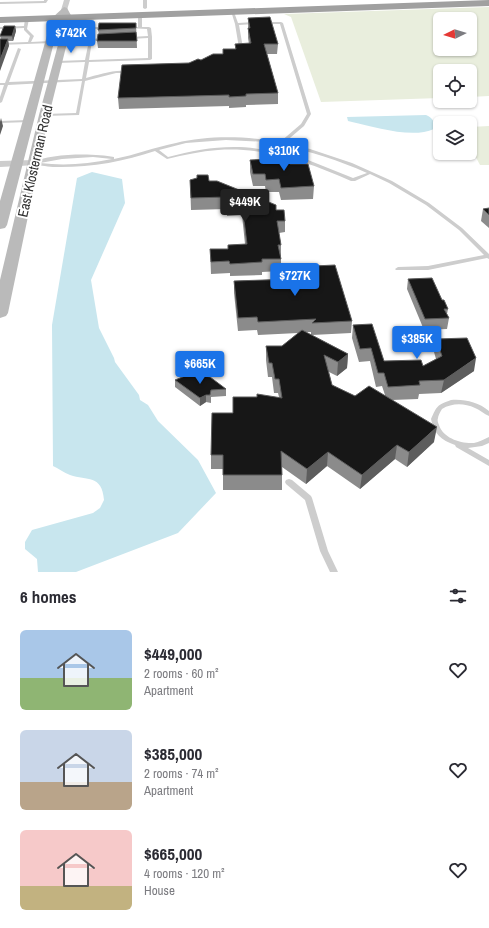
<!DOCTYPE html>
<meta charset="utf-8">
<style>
:root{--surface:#fff;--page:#f2f2f3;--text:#2b2b33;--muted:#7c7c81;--accent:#1a73e8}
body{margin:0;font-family:"Archivo Narrow",sans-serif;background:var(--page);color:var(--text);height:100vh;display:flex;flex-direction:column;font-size:15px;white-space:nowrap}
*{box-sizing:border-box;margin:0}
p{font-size:13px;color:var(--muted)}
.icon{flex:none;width:22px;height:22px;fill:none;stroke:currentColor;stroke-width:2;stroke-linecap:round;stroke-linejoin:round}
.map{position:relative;height:572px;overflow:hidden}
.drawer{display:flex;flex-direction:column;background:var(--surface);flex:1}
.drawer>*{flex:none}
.needle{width:26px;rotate:265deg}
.tools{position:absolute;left:433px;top:12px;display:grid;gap:8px}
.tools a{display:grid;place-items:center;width:44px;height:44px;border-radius:6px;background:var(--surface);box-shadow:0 1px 3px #0004;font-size:20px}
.price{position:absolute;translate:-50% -34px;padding:0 9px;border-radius:4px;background:var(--accent);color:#fff;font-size:13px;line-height:26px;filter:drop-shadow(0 1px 2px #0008)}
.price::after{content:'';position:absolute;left:50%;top:24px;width:12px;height:9px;margin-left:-6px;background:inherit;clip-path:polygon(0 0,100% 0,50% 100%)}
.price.on{background:#222;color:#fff}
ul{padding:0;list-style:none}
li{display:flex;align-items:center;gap:12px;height:100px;padding:0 20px}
li span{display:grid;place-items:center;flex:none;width:112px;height:80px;border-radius:6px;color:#555}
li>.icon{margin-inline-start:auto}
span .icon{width:48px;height:48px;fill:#fffc;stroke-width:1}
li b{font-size:17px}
h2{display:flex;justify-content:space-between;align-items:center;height:48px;padding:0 20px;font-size:17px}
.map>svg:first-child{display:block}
</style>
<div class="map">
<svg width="489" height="572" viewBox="0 0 489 572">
<rect width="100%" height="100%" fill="#fff"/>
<g fill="#e9eedd" fill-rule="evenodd">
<path d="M489,7V96L470,97V71H440V98L321,102L291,17L284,14ZM440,19H470V49H440Z"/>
<path d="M489,126V165H480L470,146V127Z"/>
</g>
<g fill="#c8e6ee">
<path d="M426,115C432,117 436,123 434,129C412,139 375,127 352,122L348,121L347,117Z"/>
<path d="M92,172L122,179L125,203L91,280L99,328L114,358L115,362L139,395L140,400L148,405L158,421L198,460L216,493L178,533L76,572H38L37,559L25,549V542L32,530L93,513L100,508L104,500C102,474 87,481 70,475C64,473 58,468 53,466L52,325L77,178Z"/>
</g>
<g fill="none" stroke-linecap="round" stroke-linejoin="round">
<g fill="#cdcdcd" fill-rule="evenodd">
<path d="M44,0H48L46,3L0,4V2L44,1Z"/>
<path d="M143,0H147V8L145,9L143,8Z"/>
<path d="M231,11L234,12L238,23L254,22L256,23L254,24L239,25L243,48L239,50L237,49L239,48L235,24Z"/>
<path d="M140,14L142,15V27H149L151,28L152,37V59L150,60L89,62L86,78C98,75 118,68 130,72L128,73H116L85,81L79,115L44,116L42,115L44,114L76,113L82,81L8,85L2,102L0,103V97L4,85H0V83H5L18,48L21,49L9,82L82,79L85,62L58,63L56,62L58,61L85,60L89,41H81V31L92,27H106L108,28L106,29H92L85,32L84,39H89L90,36H91L93,37L92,39L104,38L106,39L104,40L92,41L89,60L148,58V38L130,39L128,38L130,37L148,36L147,29L128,28L126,27L128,26L138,27V15Z"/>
<path d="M27,18L29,19L27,29L34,36L31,42L50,41L52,42L51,43L0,45V43L28,42L30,36L24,30V28L0,29V27L24,26L25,19Z"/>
<path d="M265,22H281L283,23L311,114L304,126L284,143L310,149L352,163L392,181L429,203L462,228L489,254V259L487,258L428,270H396L395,269L398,267L428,266L484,255L459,230L426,205L389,183L370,174L355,181H351C308,162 267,147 218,150C201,151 184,155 167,159L155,151C123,162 87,168 53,167C46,166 38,166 32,163C49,153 94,153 114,157V159C135,155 155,147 176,143C207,135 248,136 280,142L301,124L307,114L280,24H264V22ZM226,140L267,142L277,145L270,151C235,143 202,148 168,157L159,150L186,143ZM281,145C312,152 338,160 367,173L353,178L308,160L274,151ZM93,157L112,159C88,164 64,166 40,163L62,159Z"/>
<path d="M28,120L30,121L29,122L0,123V121Z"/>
<path d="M451,400C465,399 478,402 489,411V416C484,414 480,410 475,408C464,403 452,403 442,409C440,412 438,416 438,418C437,420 438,423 439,425C443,438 461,444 474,443C479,442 484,439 489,437V443L482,446L468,448L489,460V466L456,447L455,445C441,440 434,434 431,419C437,406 437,405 451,400Z"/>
<path d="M289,479L292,480L311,496L312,498L328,551L338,572H330L320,551L305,500L286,484L285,482L286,480Z"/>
</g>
<g fill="#cdcdcd" fill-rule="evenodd">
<path d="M64,0H70L67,10L64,12L61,10Z"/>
<path d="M34,160L38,163L37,165L0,167V161Z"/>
</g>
<path fill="#bababa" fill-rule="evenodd" d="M64,7L67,8L73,19L49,115L8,313L6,316L0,318V280L39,115L65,19L63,16L60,19L7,225L5,228L0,229V201L52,18Z"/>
<path fill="#a0a0a0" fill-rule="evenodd" d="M489,0V6L0,23V17Z"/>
</g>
<g fill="#8b8b8b" fill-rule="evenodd">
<path d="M248,18L278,44L277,54H267L278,93V104L246,105V107L229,108V106L119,109L118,98L189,63L201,60L223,54V49H235V44H249L248,38Z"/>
<path d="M136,23L137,48H98L97,41L99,34L98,30Z"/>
<path d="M15,26L16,31L13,41H8L9,46L1,39L0,36Z"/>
<path d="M250,160L290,164L314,186L313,199L281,200L279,192H266L265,186H253L250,172Z"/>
<path d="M190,180L209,181L276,210L285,221V232L279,233L281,245V271L262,272V275L230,276V273L211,274L210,249H228L245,244L242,215L227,216V209L191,210Z"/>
<path d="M489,208V228L481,221L483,209Z"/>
<path d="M292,267L352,321L351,333L312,335L348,354L347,368L337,376L329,372L332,385L355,396L385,395L382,386L376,387L370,361L359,362L352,338L353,325L384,361L423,366L436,359L434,352L436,339L474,371L441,393L419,394L418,399L392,400L434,442L407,467L395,459L360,489L327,466L306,484L282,467V490H223V469H211V455L233,413L279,397L278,393H274L272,377H268L266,360V346H282L298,333L258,335L257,330L238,331L234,293V281L292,279ZM306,332H311V335Z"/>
<path d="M408,279L442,300L448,309L447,314L449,318L447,329L424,330L407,289Z"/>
<path d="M175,380L226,389V396L211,397V403L206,402L200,406L175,387Z"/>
</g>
<g fill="#5d5d5d">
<path d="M15,26L16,31L13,41L12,36Z"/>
<path d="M8,39L9,46L0,71V60Z"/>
<path d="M1,118L3,126L0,135V122Z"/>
<path d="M348,354L347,368L337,376L338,362Z"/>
<path d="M476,358L474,371L441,393L444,380Z"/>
<path d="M206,395V402L200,406V398Z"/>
<path d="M437,427L434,442L407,467L409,452Z"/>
<path d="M397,445L395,459L360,489L362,475Z"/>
<path d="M328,452L327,466L306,484L307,469Z"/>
</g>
<g fill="#171717" stroke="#5d5d5d">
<path d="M270,17L278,44H264L278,93L246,94V96L229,97V95L118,98L122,65L189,63L198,59L201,60L213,54H223V49H236L235,44L251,43L248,28H250L248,18Z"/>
<path d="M99,23H136V28L98,30Z"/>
<path d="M4,26H15L12,36H0Z"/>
<path d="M136,32L137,41H97L98,34Z"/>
<path d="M0,39H8L0,60Z"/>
<path d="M288,158L290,164H308L314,186L281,188L279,179L266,180L265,174H253L250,160Z"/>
<path d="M197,175H208L209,181H217L276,205V210H284L285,221H277L281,245H278L281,259H262V262L230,264L229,261L211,262L210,249H228V245L247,244L242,204H227L226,197L191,198L190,180L197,178Z"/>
<path d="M489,208V215L483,209Z"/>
<path d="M335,265L352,321L312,323L316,319L258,322L257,317L238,318L234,281L295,279L292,267Z"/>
<path d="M432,278L442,300H444L448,309H444L449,318L425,319L408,279Z"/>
<path d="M372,324L384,361L421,360L423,366L442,356L436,339L467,338L476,358L444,380L419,381L420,385L388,387L384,373H378L371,348L360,349L353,325Z"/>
<path d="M302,330L348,354L338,362L324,355L332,385L355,396L369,386L437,427L409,452L397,445L362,475L328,452L307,469L281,451L282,475H223V455H211L212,413H233V397H257V394L282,398L279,379H275L272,363H269L266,346H282Z"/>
<path d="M190,374L199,375L210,377L226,389L211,390L210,395H206L200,398L175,380Z"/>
</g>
<g text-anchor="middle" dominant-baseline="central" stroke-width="4" stroke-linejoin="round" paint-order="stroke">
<g font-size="14" fill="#303030" stroke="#fff">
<text transform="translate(35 161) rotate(-77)">East Klosterman Road</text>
</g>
</g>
</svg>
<div class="tools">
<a><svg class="needle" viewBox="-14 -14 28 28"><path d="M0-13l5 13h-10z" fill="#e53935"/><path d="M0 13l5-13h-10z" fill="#7c7c81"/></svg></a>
<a><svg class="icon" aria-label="locate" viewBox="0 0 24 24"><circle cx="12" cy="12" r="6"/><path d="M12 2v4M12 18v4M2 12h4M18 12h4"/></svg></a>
<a><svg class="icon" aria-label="layers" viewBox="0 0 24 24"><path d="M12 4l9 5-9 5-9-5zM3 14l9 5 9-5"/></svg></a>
</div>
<b class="price" style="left:71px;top:54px">$742K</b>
<b class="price" style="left:284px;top:172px">$310K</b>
<b class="price on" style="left:245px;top:223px">$449K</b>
<b class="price" style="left:295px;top:297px">$727K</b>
<b class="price" style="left:417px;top:360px">$385K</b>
<b class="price" style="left:200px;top:385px">$665K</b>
</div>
<section class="drawer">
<h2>6 homes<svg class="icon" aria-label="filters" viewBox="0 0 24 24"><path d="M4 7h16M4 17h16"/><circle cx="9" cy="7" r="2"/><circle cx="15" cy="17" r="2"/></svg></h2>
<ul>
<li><span style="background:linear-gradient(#a9c7e8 60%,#8fb573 0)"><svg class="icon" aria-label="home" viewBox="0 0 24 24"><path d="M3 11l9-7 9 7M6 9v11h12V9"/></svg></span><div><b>$449,000</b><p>2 rooms · 60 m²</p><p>Apartment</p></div><svg class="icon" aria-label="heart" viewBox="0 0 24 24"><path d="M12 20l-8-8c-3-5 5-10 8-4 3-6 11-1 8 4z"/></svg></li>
<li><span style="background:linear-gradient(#c9d6e8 65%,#b9a48a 0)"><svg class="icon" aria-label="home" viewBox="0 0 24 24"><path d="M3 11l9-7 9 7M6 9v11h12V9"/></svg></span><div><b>$385,000</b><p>2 rooms · 74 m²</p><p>Apartment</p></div><svg class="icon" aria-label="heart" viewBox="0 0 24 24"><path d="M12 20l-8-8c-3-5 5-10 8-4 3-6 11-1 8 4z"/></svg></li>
<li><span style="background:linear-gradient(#f6c9c9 70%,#c2b280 0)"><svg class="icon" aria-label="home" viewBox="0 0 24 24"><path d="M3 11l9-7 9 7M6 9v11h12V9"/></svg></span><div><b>$665,000</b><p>4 rooms · 120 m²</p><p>House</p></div><svg class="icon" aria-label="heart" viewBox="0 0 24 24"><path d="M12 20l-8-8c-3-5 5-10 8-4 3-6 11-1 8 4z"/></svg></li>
</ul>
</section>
